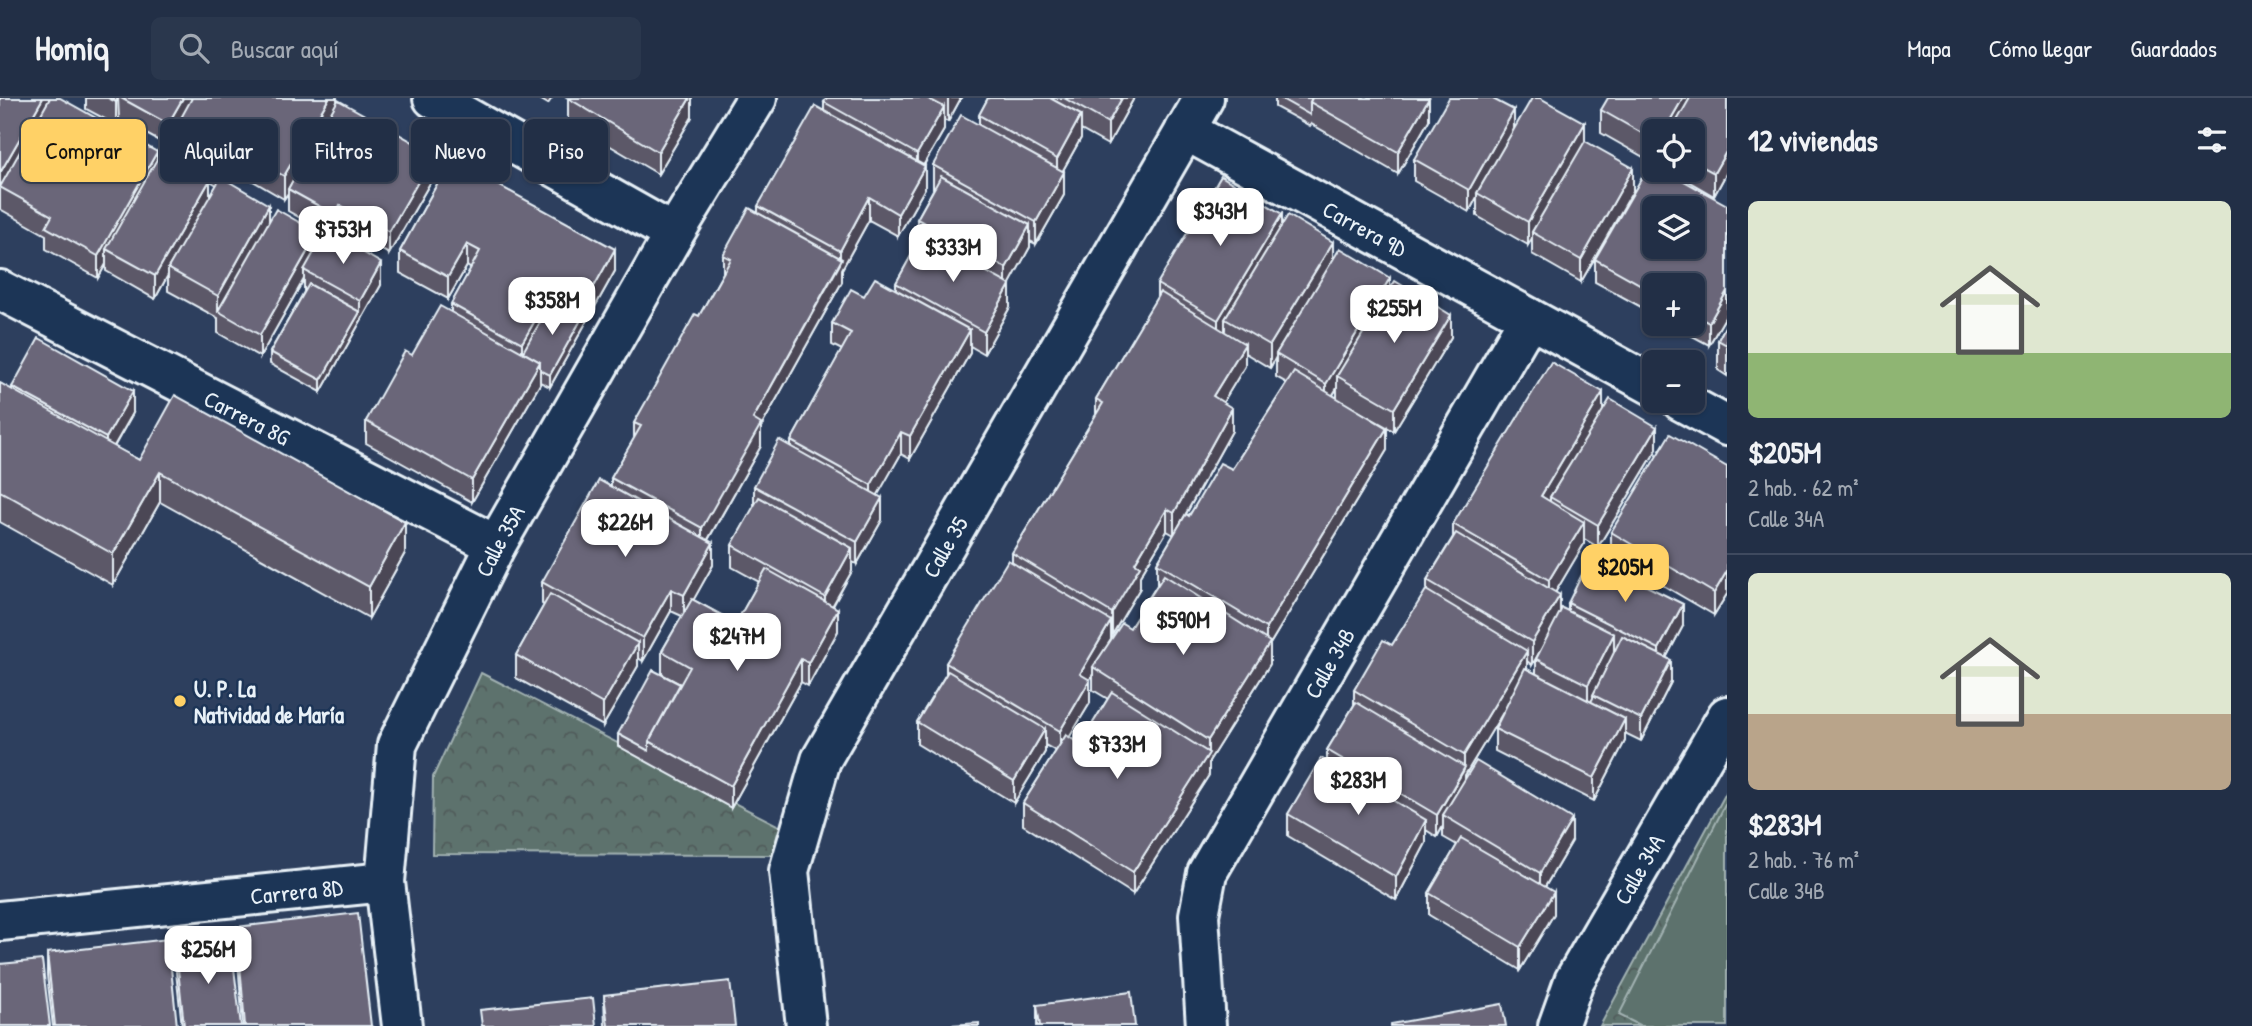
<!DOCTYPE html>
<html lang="es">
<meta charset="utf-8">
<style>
:root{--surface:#222f46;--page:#2a374d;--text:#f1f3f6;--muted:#a2a9b3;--line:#3f4a5f;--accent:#ffd166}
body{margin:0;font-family:"Patrick Hand",sans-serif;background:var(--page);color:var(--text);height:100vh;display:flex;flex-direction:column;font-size:26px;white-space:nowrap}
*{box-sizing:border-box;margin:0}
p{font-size:23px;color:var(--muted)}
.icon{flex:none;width:38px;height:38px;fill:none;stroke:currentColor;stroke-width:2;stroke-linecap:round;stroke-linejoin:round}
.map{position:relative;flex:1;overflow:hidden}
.panel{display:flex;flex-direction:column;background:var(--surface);width:525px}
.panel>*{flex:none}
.top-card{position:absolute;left:21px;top:21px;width:665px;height:63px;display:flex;gap:14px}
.buttons{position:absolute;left:1642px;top:21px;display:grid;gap:14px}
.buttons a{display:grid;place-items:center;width:63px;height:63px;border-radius:10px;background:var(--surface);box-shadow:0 2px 5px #0004,0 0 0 2px var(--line);font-size:35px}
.price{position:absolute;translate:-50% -60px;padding:0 16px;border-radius:14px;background:#fff;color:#222;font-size:23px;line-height:46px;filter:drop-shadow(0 2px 4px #0008)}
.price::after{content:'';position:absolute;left:50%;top:42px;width:21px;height:16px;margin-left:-10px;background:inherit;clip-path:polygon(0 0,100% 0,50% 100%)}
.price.selected{background:var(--accent);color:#111}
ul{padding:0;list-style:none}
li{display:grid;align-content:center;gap:14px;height:371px;padding:0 21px}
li+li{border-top:2px solid var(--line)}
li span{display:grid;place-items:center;height:217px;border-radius:10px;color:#555}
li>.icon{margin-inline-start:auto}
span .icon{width:126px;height:126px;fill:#fffc;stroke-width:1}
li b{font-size:30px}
h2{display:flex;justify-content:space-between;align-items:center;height:84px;padding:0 21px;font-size:30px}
.tag{padding:0 24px;border-radius:10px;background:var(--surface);box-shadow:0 2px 5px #0004,0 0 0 2px var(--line);font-size:24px;line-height:63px}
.tag.selected{background:var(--accent);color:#111}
header{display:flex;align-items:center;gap:42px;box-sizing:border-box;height:98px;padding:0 35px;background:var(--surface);border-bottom:2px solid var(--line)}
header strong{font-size:33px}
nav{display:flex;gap:38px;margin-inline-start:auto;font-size:24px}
.search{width:490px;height:63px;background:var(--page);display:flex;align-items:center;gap:18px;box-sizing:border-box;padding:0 24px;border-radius:10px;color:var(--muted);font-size:26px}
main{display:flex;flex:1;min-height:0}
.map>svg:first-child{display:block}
</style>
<header>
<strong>Homiq</strong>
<div class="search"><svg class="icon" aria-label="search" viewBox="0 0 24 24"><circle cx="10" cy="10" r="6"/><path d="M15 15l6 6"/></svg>Buscar aquí</div>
<nav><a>Mapa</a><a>Cómo llegar</a><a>Guardados</a></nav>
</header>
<main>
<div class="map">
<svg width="1727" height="928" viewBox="0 0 1727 928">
<defs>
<pattern id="park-crowns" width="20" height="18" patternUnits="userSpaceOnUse" patternTransform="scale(1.75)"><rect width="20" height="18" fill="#5d726d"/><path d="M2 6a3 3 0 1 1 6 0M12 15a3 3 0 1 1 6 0" fill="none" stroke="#505b5a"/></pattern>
</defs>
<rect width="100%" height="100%" fill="#2d3f5e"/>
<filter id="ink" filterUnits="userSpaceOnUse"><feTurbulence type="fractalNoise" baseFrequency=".0143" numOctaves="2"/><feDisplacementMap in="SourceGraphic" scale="14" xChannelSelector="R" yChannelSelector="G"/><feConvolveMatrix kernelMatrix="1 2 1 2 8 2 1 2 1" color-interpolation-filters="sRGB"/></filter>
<g filter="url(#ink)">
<g fill="url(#park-crowns)" stroke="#a2b2b2" stroke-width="2">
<path d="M481,575L785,731L779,757L432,756L433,679Z"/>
<path d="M1727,693V928H1600Z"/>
</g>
<path fill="#5d726d" stroke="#a2b2b2" stroke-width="2" d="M1727,703V928H1641L1619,917Z"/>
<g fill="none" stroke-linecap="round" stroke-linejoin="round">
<g stroke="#e8f1f8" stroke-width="44">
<g id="minor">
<path d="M433,0L674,136"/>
<path id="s1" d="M1185,32L1654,288"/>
<path id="s2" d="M0,192L496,447"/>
<path d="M1681,303L1727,328"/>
<path id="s3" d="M0,823L385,784"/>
<path id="s4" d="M402,928L385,784L397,647L496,447L674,136L757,0"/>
<path id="s5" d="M806,928L789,773L821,662L1204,0"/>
<path id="s6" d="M1206,928L1199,817L1207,775L1529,220"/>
<path id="s7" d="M1558,928L1574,883L1727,618"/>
</g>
</g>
<use href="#minor" stroke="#1d3557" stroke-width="38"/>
</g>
<g fill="#5c5868" stroke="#e8f1f8" stroke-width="2" fill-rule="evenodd">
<path d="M0,0H49V1L157,61L171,60V44L168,48L119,21L116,27L86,11V0H337V3L434,78L389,156L340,129L335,138L381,187L321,294L270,266V254L304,194V181L260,259L218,235V220L168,193V177L155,201L106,173V166L98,180L46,151V137L0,111ZM234,72L284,101L288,95V113L325,134L318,147L269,122L227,83ZM210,83L217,87L210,99Z"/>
<path d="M538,0H552L548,6Z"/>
<path d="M568,0H692V19L658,76L568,23Z"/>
<path d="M827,0H961L948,24L944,22V32L924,67L925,90L898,138L869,122L842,171V184L761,329V348L708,442L713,467L693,502L736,525L759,484L732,469V447L754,409V388L791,349V343L842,252L832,247V225L864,198L896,192V185L919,144L917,143V121L934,90H933V67L979,27V17L988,0H1134L1108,47L1081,32V40L1062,74L1064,97L1036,146L1030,143V149L1009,186L1010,209L984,256L970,248V255L910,361L901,356L877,397L882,422L857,466L852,464V473L833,508L838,533L808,588L801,584L731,710L618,648V636L680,586L662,576V553L682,518L671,513L643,563L638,560V568L603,628L516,580V557L544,507L542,506V484L611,388V380L634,341V325L699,218L723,175V157L758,115V108L824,13V4Z"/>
<path d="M1275,0H1429V22L1398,76L1311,26L1310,28L1275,9Z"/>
<path d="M1727,0V74L1714,98L1669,72H1692V33H1654V65L1601,35V12Z"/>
<path d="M1514,31L1585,43L1633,93L1581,184L1532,156V140L1528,147L1477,118V99L1469,114L1414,83V61Z"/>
<path d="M451,61L615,173L550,289L540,284V286L472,404L366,345V323L412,257L451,214V206L471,171L467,168L448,201L400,175V153Z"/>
<path d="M1727,107V216L1709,247L1670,226H1692V187H1654V216L1595,184V161Z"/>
<path d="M1282,126L1333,162L1390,191L1451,239L1394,333L1355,311L1387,352L1270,546V566L1209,663V677L1133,796L1023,727V705L1056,653L1045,647V654L1014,705L917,646V624L946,576V565L1012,464V455L1096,317V301L1157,200V186ZM1245,255L1270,270L1276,259V279L1287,285L1232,371L1181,425L1232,333L1223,304L1245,268ZM1337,290V300L1333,297ZM1167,433L1174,437L1157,465V487L1130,530L1111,541V537L1140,490V478ZM1093,576V592L1108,601L1080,646L1069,639L1090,605L1089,582Z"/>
<path d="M1727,225V278L1718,272V242Z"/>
<path d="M0,285L12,292V289L133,315L114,349L139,362L405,455L369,520L160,404L113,487L0,424Z"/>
<path d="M1603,312L1657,351L1598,449L1584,441V446L1555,494L1560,513H1568V505L1683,528L1666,560L1671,584L1641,643L1625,635V643L1594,703L1495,653V631L1503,614L1465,677V680L1572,743L1545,789L1554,816L1520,872L1429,817V795L1457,747L1443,739V728L1437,739L1426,732V745L1396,802L1288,738V716L1327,664V652L1354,607V592L1392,547L1427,493V482L1453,439V426ZM1541,553L1536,561V576L1527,571V563L1532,567Z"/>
<path d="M1727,369V496L1714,517L1611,457V434Z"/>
<path d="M237,829L371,928H243L237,851Z"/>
<path d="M176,852L241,928H182L176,874Z"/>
<path d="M47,855L177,928H53L47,877Z"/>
<path d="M604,897L735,928H605Z"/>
<path d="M1037,907L1135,928H1037Z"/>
</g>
<g fill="#4b4755" stroke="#e8f1f8" stroke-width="2">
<path d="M43,0H49V12L0,89V75Z"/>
<path d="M118,0L119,21L116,27V4Z"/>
<path d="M183,0H196L171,38V44L168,48V26Z"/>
<path d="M329,0H337V8L288,91V95L284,101V78Z"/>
<path d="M690,0H692V19L658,76V54Z"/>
<path d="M949,0H961L948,24V2Z"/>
<path d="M1122,0H1134L1108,47V25Z"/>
<path d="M1429,0V22L1398,76V54Z"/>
<path d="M1683,0H1696L1677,33H1664Z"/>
<path d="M944,9V32L917,78V56Z"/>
<path d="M1514,12V35L1477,95V99L1469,114V92Z"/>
<path d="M1081,17V40L1057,83V61Z"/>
<path d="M1585,25V48L1532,134V140L1528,147V124Z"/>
<path d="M234,50V72L223,90V68Z"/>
<path d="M1727,52V74L1714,98V75Z"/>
<path d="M157,54V77L106,151V166L98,180V158Z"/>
<path d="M434,56V78L389,156V134Z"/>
<path d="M925,68V90L898,138V116Z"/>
<path d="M1633,70V93L1581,184V162Z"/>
<path d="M1064,74V97L1036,146V124Z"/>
<path d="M210,82V104L168,170V177L155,201V178Z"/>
<path d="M869,99V122L842,171V184L761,329V348L702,452V430L753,321L840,166V153Z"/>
<path d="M269,107V129L218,213V198Z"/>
<path d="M340,107V129L335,139V117Z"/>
<path d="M1282,116V138L1225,221V232L1218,244V222Z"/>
<path d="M1030,127V149L1006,193V170Z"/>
<path d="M318,135V157L304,172V181L260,259V237Z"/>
<path d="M1333,144V166L1276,256V259L1270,270V247Z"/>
<path d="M467,146V168L448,201V179Z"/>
<path d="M615,151V173L550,289V277L582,220V210Z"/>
<path d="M381,165V187L321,294V282L360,214V203Z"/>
<path d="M1390,180V202L1337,278V290L1326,308V286Z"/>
<path d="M1010,187V209L984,256V234Z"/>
<path d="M552,193V215L522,262V245Z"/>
<path d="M1727,193V216L1709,247V225Z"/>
<path d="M1451,217V239L1394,333V311Z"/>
<path d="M970,232V255L910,361V338Z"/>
<path d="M1245,246V268L1213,321V298Z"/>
<path d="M540,264V286L472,404V382Z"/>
<path d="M133,293V315L106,362V340Z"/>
<path d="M1603,294V316L1550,399V404L1541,398Z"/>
<path d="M1232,310V333L1174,437V415Z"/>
<path d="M1657,329V351L1598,449V427Z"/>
<path d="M1387,330V352L1270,546V566L1209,663V677L1133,796V774L1208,656V642L1266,550V530Z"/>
<path d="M901,334V356L871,409V387Z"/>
<path d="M160,374V404L113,487V456Z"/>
<path d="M882,400V422L857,466V444Z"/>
<path d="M1167,411V433L1140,478V490L1112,537V515L1135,465Z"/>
<path d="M405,424V455L369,520V489Z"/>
<path d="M1584,424V446L1549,505V482Z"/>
<path d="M713,445V467L684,519V497Z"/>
<path d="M852,450V473L825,521V499Z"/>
<path d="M1727,473V496L1714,517V495Z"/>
<path d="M671,491V513L643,563V540Z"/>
<path d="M1560,497V519L1532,567V544Z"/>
<path d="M1683,506V528L1659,573V551Z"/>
<path d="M838,511V533L808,588V565Z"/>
<path d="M1111,523V545L1093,569V576L1080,598V576Z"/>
<path d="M1614,536V559L1593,597V600L1588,609V587Z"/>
<path d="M638,545V568L603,628V606Z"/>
<path d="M1527,553V575L1465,677V692L1443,717V728L1437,739V717L1464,672V657Z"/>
<path d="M801,561V584L731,710V688Z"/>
<path d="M1671,562V584L1641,643V621Z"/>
<path d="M1090,582V605L1060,655V633Z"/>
<path d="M1625,621V643L1594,703V680Z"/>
<path d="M1045,631V654L1014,705V683Z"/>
<path d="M1572,721V743L1540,797V775Z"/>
<path d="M1426,722V745L1396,802V779Z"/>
<path d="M1554,794V816L1520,872V849Z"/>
</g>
<g fill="#6b6679" stroke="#e8f1f8" stroke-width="2" fill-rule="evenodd">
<path d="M0,0H43L0,75Z"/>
<path d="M50,0H60L157,54L98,158L46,129L52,118L0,89Z"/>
<path d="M108,0H118L116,4Z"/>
<path d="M121,0H183L168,26Z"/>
<path d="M192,0H329L284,78L234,50L223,68L171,38Z"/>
<path d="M568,0H690L658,54Z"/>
<path d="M827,0H927L944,9L917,56L824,4Z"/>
<path d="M988,0H1050L1081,17L1057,61L979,17Z"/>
<path d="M1064,0H1122L1108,25Z"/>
<path d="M1280,0H1312L1310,4V17Z"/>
<path d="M1312,0H1429L1398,54L1310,4Z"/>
<path d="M1449,0H1491L1514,12L1469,92L1414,61Z"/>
<path d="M1532,0H1540L1585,25L1528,124L1477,95Z"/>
<path d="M1608,0H1683L1664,33H1654V42L1601,12Z"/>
<path d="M1690,0H1727V52L1714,75L1692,63V33H1671Z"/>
<path d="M338,2L434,56L389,134L340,107L335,117L288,91Z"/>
<path d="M815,8L925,68L898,116L869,99L840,153L758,108Z"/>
<path d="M961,17L1064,74L1036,124L933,67Z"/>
<path d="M1585,43L1633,70L1581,162L1532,134Z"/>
<path d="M161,54L210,82L155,178L106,151Z"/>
<path d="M451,61L615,151L582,210L552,193L522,245L451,206L480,153L467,146L448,179L400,153Z"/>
<path d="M1651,64L1654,66V72H1664L1727,107V193L1709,225L1692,216V187H1654V194L1595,161ZM1654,110H1692V149H1654Z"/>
<path d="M941,78L1030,127L1006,170L917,121Z"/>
<path d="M1221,78L1282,116L1218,222L1157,186Z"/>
<path d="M221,79L269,107L218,198L168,170Z"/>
<path d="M749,110L842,161L753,321L761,326L702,430L611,380L641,328L634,325L695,216L699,218L731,161L723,157Z"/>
<path d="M276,111L318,135L260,237L218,213Z"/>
<path d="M1288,117L1333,144L1270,247L1225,221Z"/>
<path d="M326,133L381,165L360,203L304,172Z"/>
<path d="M922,138L1010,187L984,234L896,185Z"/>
<path d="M1340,150L1390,180L1326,286L1276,256Z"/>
<path d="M875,180L970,232L910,338L901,334L871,387L791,343L851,235L832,225L851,191L864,198Z"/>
<path d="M1395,183L1451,217L1394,311L1337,278Z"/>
<path d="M309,186L360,214L321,282L270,254Z"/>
<path d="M1160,194L1245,246L1213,298L1232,310L1174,415L1167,411L1135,465L1140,468L1112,515L1012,455L1103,305L1096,301Z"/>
<path d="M552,203L582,220L550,277L540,272V264L523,254Z"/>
<path d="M440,208L540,264L472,382L366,323L405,253L412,257Z"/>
<path d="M1727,225V247L1718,242Z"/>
<path d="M39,240L133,293L106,340L12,289Z"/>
<path d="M1551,264L1603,294L1541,398L1584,424L1549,482L1453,426Z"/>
<path d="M1294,274L1387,330L1266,530L1157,465L1186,416L1189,418L1220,365L1232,371Z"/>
<path d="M0,285L139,362L175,297L405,424L369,489L160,374L113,456L0,393Z"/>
<path d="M1610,301L1657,329L1598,427L1550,399Z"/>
<path d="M1670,336L1727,369V473L1714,495L1611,434Z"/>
<path d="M779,342L882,400L857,444L754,388Z"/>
<path d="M599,382L713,445L684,497L671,491L643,540L542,484Z"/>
<path d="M759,399L852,450L825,499L732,447Z"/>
<path d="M1456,435L1560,497L1532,544L1427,482Z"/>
<path d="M1590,460L1683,506L1659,551L1568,505Z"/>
<path d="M1008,462L1111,523L1080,576L1090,582L1060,633L946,565Z"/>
<path d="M766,471L838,511L808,565L801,561L731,688L649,643L690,569L662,553L692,501L736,525Z"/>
<path d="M1164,477L1270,544L1208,642L1093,569L1122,525L1130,530Z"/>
<path d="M1426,492L1527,553L1464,657L1354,592L1383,542L1392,547Z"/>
<path d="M550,496L638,545L603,606L516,557Z"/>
<path d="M1562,510L1614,536L1588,587L1536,561Z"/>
<path d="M1622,538L1671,562L1641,621L1593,597Z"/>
<path d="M1525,570L1625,621L1594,680L1495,631Z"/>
<path d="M653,572L680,586L649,643V653L618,636Z"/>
<path d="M948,573L1045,631L1014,683L917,624Z"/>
<path d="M1112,594L1209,655L1133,774L1023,705L1066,637L1080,646Z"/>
<path d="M1356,604L1465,669L1437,717L1327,652Z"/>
<path d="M1321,660L1426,722L1396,779L1288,716Z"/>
<path d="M1476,663L1572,721L1540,775L1443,717Z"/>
<path d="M1461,740L1554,794L1520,849L1429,795Z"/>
<path d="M358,815L371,928H245L237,829Z"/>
<path d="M168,841L177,928H55L47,855Z"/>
<path d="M231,845L241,928H184L176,852Z"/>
<path d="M42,862L50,928H0V866Z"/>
<path d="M730,883L735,928H608L604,897Z"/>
<path d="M1131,894L1135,928H1040L1037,907Z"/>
<path d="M593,900L596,928H482L480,912Z"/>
<path d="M1502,906L1506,928H1391V926Z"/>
<path d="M979,925V928H935Z"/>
</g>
</g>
<circle fill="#ffd166" stroke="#1d3557" stroke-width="2.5" cx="180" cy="603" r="7"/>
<g text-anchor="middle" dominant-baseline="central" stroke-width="5" stroke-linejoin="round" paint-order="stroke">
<g font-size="23" fill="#e8f1f8" stroke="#1d3557">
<text stroke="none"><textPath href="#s1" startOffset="205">Carrera 9D</textPath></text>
<text stroke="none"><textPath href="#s2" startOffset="278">Carrera 8G</textPath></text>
<text stroke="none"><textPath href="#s4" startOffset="511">Calle 35A</textPath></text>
<text stroke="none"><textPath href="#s5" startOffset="518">Calle 35</textPath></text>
<text stroke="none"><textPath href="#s6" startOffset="397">Calle 34B</textPath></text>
<text stroke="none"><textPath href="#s7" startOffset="177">Calle 34A</textPath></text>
<text stroke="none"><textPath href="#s3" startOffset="298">Carrera 8D</textPath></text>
</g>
<g font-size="23" font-weight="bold" fill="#e8f1f8" stroke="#1d3557" text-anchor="start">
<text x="194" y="590">U. P. La<tspan x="194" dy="26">Natividad de María</tspan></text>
</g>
</g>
</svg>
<div class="buttons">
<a><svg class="icon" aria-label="locate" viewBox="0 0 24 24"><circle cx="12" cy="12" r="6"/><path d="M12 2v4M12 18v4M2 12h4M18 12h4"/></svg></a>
<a><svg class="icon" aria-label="layers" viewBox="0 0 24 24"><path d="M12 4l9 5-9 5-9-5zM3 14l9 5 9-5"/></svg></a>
<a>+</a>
<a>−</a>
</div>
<b class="price" style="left:1220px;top:150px">$343M</b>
<b class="price" style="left:343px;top:168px">$753M</b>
<b class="price" style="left:953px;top:186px">$333M</b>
<b class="price" style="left:552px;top:239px">$358M</b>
<b class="price" style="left:1394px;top:247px">$255M</b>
<b class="price" style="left:625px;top:461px">$226M</b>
<b class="price selected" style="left:1625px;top:506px">$205M</b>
<b class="price" style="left:1183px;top:559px">$590M</b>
<b class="price" style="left:737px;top:575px">$247M</b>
<b class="price" style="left:1117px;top:683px">$733M</b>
<b class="price" style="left:1358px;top:719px">$283M</b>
<b class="price" style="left:208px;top:888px">$256M</b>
<div class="top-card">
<a class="tag selected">Comprar</a>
<a class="tag">Alquilar</a>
<a class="tag">Filtros</a>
<a class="tag">Nuevo</a>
<a class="tag">Piso</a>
</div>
</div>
<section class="panel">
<h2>12 viviendas<svg class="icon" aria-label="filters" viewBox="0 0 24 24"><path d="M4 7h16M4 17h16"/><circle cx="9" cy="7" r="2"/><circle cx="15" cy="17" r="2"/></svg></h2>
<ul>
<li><span style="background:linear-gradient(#dfe7d0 70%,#8fb573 0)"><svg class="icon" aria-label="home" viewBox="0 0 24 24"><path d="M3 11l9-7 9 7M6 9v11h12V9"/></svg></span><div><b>$205M</b><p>2 hab. · 62 m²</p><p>Calle 34A</p></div></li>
<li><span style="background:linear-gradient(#dfe7d0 65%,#b9a48a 0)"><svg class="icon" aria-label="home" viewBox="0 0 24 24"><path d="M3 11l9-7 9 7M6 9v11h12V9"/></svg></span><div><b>$283M</b><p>2 hab. · 76 m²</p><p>Calle 34B</p></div></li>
</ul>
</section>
</main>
